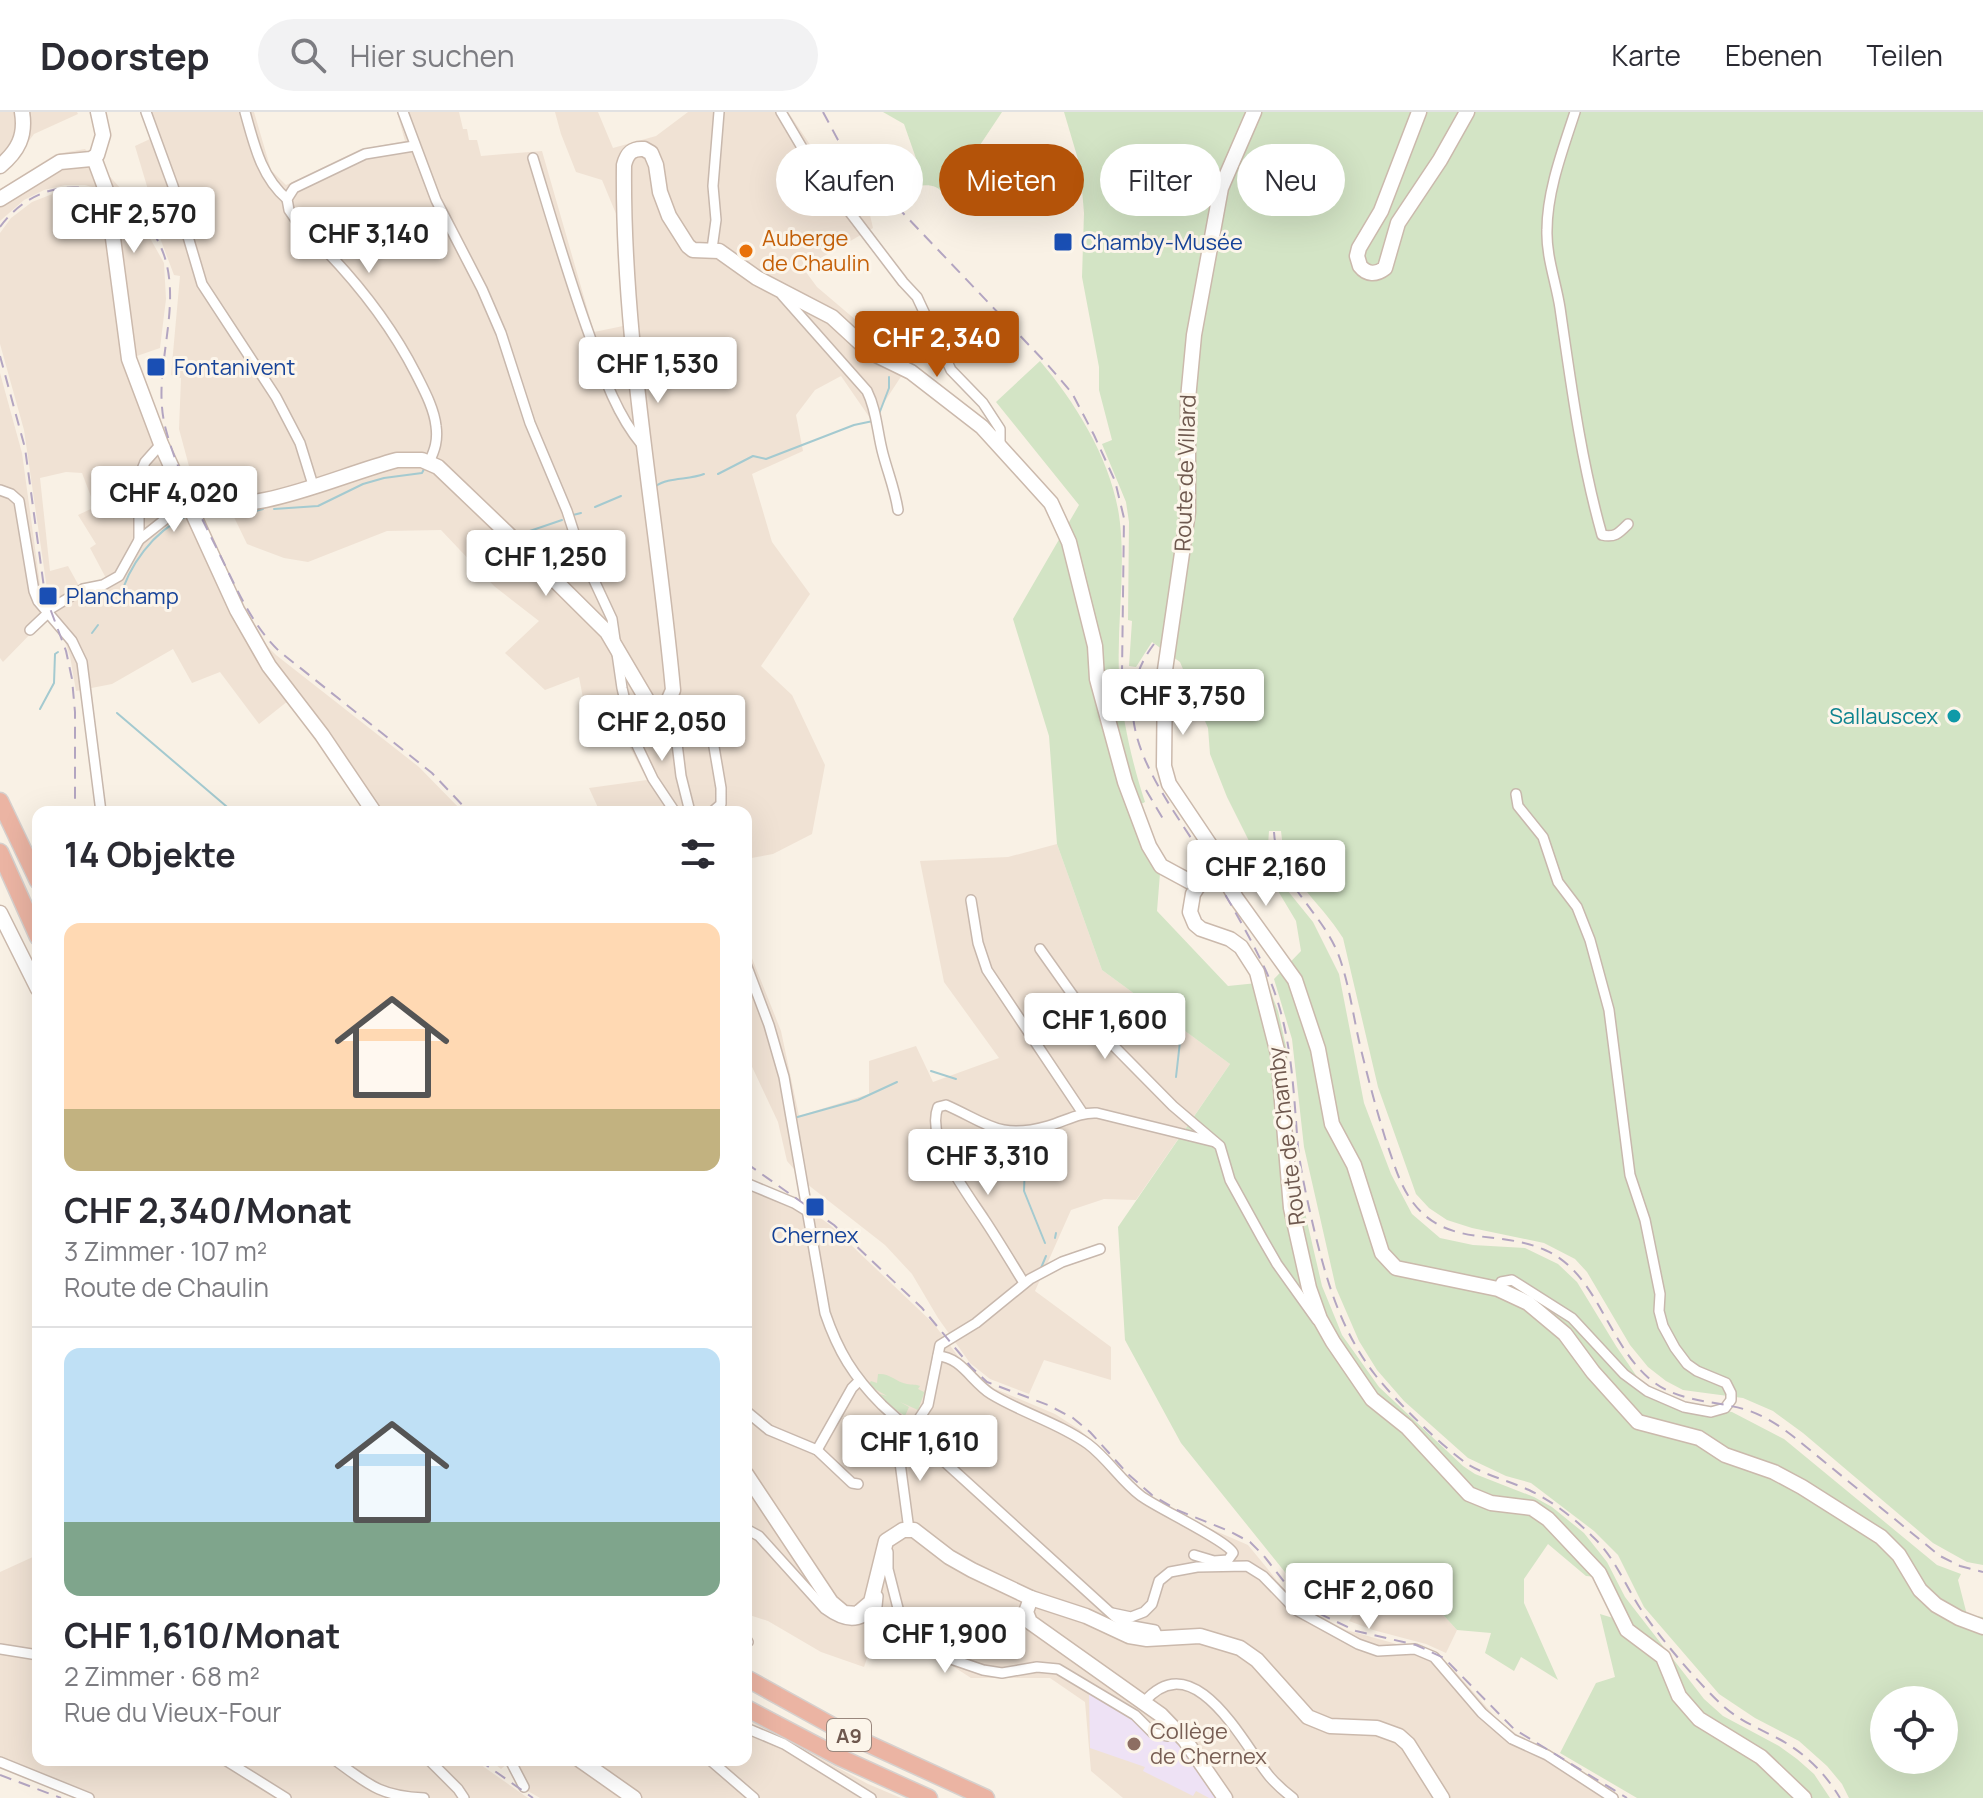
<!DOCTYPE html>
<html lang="de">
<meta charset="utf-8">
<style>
:root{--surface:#fff;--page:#f2f2f3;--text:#2b2b33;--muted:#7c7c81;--line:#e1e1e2;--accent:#b45309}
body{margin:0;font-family:Manrope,sans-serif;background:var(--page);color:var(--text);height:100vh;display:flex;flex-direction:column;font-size:30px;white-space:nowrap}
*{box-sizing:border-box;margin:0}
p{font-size:26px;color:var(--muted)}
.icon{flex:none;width:44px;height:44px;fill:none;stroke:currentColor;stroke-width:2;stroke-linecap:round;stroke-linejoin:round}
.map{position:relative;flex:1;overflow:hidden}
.side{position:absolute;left:32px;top:694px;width:720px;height:960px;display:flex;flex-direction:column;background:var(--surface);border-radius:16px;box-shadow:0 8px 32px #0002}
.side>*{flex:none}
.guide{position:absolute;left:776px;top:32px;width:760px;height:72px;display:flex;gap:16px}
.tools{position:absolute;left:1870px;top:1574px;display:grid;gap:16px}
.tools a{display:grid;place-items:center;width:88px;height:88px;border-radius:50%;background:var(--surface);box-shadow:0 8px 32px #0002;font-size:40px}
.price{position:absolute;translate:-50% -68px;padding:0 18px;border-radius:8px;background:#fff;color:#222;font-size:26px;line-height:52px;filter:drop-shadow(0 2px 4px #0008)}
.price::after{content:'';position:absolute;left:50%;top:48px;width:24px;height:18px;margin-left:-12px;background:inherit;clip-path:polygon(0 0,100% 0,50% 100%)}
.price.active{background:var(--accent);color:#fff}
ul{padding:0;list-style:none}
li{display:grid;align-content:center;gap:16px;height:424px;padding:0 32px}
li+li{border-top:2px solid var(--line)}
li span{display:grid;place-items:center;height:248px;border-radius:16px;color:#555}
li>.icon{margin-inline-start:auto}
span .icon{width:144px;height:144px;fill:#fffc;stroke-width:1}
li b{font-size:34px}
h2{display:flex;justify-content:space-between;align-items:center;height:96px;padding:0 32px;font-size:34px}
.pill{padding:0 28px;border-radius:36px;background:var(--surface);box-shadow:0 8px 32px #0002;font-size:28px;line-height:72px}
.pill.active{background:var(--accent);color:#fff}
header{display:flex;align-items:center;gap:48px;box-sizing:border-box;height:112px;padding:0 40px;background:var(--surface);border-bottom:2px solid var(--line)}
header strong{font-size:38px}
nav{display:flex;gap:44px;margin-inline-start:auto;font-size:28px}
.search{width:560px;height:72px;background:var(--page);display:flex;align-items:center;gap:20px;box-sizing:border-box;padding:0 28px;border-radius:44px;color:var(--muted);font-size:30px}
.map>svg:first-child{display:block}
</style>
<header>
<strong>Doorstep</strong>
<div class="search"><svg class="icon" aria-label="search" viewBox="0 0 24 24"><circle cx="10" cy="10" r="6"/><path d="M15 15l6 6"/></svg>Hier suchen</div>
<nav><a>Karte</a><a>Ebenen</a><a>Teilen</a></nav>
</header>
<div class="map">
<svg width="1983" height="1686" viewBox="0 0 1983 1686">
<rect width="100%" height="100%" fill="#f9f1e5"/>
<g fill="#f0e2d4" fill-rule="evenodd">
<path d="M0,0H77L78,2L34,22L13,50L0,57Z"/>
<path d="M141,0H254L271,58L286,73L361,37L405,29L397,0H459L463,17H467L469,28H477L481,44L542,39L594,220L623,214L619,109L602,68L576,60L561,22L555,0H598L613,36L656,24L688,0H788L813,37L866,86L873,116L803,156L817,175L870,220L902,263L872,309L841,264L815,278L796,303L803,339L752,362L772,430L810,482L761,554L792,583L825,653L812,722L773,742L746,747V700H600L589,676L647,668L627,630L590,623L579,565L545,578L505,541L539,509L494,474L441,418L387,419L308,450L284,446L247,432L233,403L207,404L197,384L179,317L181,266L171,263L180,164L174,163L157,118L141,99L120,83L85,73H65L44,78L24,88L0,109V77L56,42L85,37L122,78L149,81L135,34L150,27Z"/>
<path d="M73,78L100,82L132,105L146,119L164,151L166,187L160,236L134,245L165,333L241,496L258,525L276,543L419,655L463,700H359L363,698L288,589L259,612L220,560L192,571L173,537L112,572L76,579L70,544L47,477L24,318L0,232V121L11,106L32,90L55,81ZM66,360L82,361L95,395L78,403L96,432L90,436L107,468L79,474L68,454L50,459L40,366Z"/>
<path d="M0,261L22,341L42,487L43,514L36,516L3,550L0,546Z"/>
<path d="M1057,732L1102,858L1230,952L1136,1088L1104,1087L1071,1098L1035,1179L1111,1235V1268L1044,1248L1029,1282L990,1267L970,1251L938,1206L912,1162L885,1133L807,1072L787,1049L778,1010L746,942V831L781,919L799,1004L869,982V949L916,934L933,970L999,946L944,870L920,749L1008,745Z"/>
<path d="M746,1067L811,1099L830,1113L934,1212L966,1255L986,1273L1055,1302L1080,1318L1147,1385L1181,1404L1248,1433L1284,1477L1303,1495L1346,1518L1433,1542L1454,1558L1498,1608L1523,1627L1620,1686H1123L1091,1659L1085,1590L1050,1566H971L880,1507L864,1555L821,1540L768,1509L746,1502Z"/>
<path d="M35,1444L38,1446V1648H474L528,1686H77L0,1653V1460Z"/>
<path d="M1378,1463L1436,1495L1457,1518L1446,1541L1426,1532L1373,1518L1349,1509Z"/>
<path d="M746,1606L868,1672L901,1686H540L521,1675L508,1651L501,1657L490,1648H746Z"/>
</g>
<path fill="#eee2f5" d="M1089,1579L1135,1609L1155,1627H1174L1218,1686H1209L1196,1679L1193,1684L1143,1659L1145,1655L1090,1636Z"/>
<g fill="#d3e4c5" fill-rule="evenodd">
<path d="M883,0H1002L972,45L959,58L960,66L973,72L979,88L960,74L955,75L954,87L944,83C934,66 912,76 895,79L904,62L918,52L904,12Z"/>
<path d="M1064,0H1983V1453L1967,1450L1933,1431L1803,1321L1773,1299L1743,1286L1683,1278L1666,1269L1648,1255L1630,1233L1587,1160L1575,1147L1544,1131L1472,1116L1447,1108L1429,1096L1416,1082L1378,975L1343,826C1319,787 1285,769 1281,719H1269L1268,733L1279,768L1313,810L1339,862L1364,991L1391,1062L1412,1102L1440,1126L1473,1133L1525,1136L1558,1152L1577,1170L1616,1234L1642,1272L1685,1292L1732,1300L1784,1327L1937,1453L1961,1462L1958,1468L1967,1503L1983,1505V1686H1849L1842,1672L1827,1654L1799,1629L1755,1606L1719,1582L1644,1495L1618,1443L1594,1419L1531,1371L1506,1364L1468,1346L1404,1289L1377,1258L1359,1229L1336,1176L1304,1035L1292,927L1274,867L1301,839L1296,809L1253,737L1227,685L1210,642L1208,616L1180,550L1152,530L1136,555L1129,554L1132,509L1128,508L1129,410L1126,390L1102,332L1112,328L1099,278V255L1082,165L1084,101L1080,54ZM1884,1588H1944V1648H1884Z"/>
<path d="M1040,249C1077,292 1114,353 1120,411C1126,466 1115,522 1120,576C1123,610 1134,658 1145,690L1139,693L1161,749L1157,799L1228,874L1267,870L1278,899L1287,939L1293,1049L1322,1174L1336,1208L1342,1223L1379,1275L1463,1354L1475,1362L1534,1385L1552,1395L1584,1421L1607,1450L1625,1485L1704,1587L1723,1604L1779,1634L1797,1647L1814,1662L1830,1686H1637L1560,1641L1596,1571L1615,1565L1600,1502L1626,1510L1606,1466L1586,1464L1548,1432L1524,1467V1491L1558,1568L1521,1545L1514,1559L1485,1541L1491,1521L1457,1518L1436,1495L1412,1481L1378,1463L1348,1454L1324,1459L1311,1467L1301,1480L1181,1331L1125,1228L1118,1115L1230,952L1102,858L1057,732L1049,624L1013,507L1079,393L996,290Z"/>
<path d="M878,1262C890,1261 896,1270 907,1272C912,1273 916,1272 920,1274L918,1277L924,1280L926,1276L918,1298L900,1290L909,1295L905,1304L878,1285L880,1282L887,1284L868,1273L871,1269L877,1271Z"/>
</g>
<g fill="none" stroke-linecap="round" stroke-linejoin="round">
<g stroke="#a4cad0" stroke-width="2">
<path d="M898,246L899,233L907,229L908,225L913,227L919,220"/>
<path d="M879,302L889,276V265"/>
<path d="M718,362L753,344L766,347L854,313L873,309"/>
<path d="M656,374C668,365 689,368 704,362"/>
<path d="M595,395L621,384"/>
<path d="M274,397L318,394L363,372L384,366L422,361L425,355"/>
<path d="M225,399L245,402L263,397"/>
<path d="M204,403L215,400"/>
<path d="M573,403L581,401"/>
<path d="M518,423L562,408"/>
<path d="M120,487C128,454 154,419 185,405"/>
<path d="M92,521L98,513"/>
<path d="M40,597L54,571L55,542L58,540"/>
<path d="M117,601L233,700"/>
<path d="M931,959L956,967"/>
<path d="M1176,965L1182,912"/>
<path d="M794,1006L858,988L897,970"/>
<path d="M1034,1021L1025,1051L1024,1079L1045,1131"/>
<path d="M1055,1126L1056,1121"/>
<path d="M1041,1156L1046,1144"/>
</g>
<g stroke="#c8b8ad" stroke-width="12">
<g id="street">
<path d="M146,0L173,74L202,172L276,285L300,331L313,373"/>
<path d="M245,0C254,32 261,65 287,87"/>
<path d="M403,0L436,88L482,177L501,221L530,311L567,399L579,436L612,507L622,576L634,627L653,667L675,700"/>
<path d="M781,0L807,44L903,170L917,185L951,258L983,291L1000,317V333"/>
<path d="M1575,0C1563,37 1547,79 1547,118C1546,144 1556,170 1560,196C1571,272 1581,349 1602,423C1615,426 1619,421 1628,412"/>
<path d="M414,34L365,42L294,76L287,87L289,98L298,111C345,155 387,205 416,262C424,278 434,296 436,314C438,328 435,338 429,350"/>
<path d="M533,46C551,105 568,164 589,222C603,262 615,300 642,333"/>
<path d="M712,137L716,108L713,74L719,0"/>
<path d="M782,183L867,279C877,299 877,320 883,342C888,361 895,378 898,398"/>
<path d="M0,378L11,382L19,389L34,479L38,489L72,529L82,550L101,700"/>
<path d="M139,428V365L145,350L161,332"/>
<path d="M47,499L83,477L103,473L119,464L139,428L187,390"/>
<path d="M30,518L48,501"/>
<path d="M669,592L674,607L681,664L690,700"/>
<path d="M712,700L721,692V676L713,629"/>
<path d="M971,788L978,831L987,858L1082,1000"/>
<path d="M1040,837L1096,916L1173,994L1220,1034L1230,1068L1262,1126L1277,1152L1317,1208"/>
<path d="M746,852L769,913L784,965L825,1201C838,1239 853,1264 882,1293L1114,1504L1127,1513L1155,1518L1159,1527"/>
<path d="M746,1071L794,1091L807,1099"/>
<path d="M1024,1171C1011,1150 998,1128 984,1107C967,1081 925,1027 938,995L946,993C987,1011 999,1028 1048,1014C1066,1009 1079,1000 1097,1001L1215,1030"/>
<path d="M1498,1177L1501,1170L1512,1168L1572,1206L1624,1262L1647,1279L1684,1295L1711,1300L1725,1296L1731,1288V1281L1726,1271L1697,1259L1687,1252L1675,1236L1663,1214L1659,1199L1660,1182L1645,1108L1630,1063L1609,898L1590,828L1577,795L1558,770L1543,725L1518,694L1516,682"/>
<path d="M938,1244C961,1245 972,1270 991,1282C1022,1301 1059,1311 1088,1332C1108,1347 1121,1369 1141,1384C1157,1396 1228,1429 1233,1441L1228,1448L1214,1449L1194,1443"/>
<path d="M746,1299L769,1318L817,1338L852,1371L858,1372"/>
<path d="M817,1338L852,1276L859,1269"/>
<path d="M746,1417L759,1424L825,1497C844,1511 860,1514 877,1494L878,1484"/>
<path d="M909,1418L899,1343L902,1333L928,1293L940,1233L976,1211L1030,1167L1062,1150L1100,1137"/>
<path d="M888,1440V1457L902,1512L906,1519L917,1528L948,1546L983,1558L1002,1561L1037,1555L1058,1557L1135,1603L1153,1621L1167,1624L1177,1618"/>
<path d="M1112,1501L1131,1505L1144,1500L1152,1492L1159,1469L1170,1460L1197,1455L1247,1454L1263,1464L1296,1498L1358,1532L1378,1539L1415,1537L1434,1545L1482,1601L1512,1627L1547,1643L1613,1686"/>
<path d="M746,1527L748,1530"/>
<path d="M0,1537L38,1543"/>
<path d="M1144,1590C1195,1531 1244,1634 1270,1665C1277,1673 1285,1680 1293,1686"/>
<path d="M746,1616L784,1632L871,1686"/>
<path d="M225,1648L286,1686"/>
<path d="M335,1648C369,1673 380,1684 424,1686"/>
<path d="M429,1648L458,1677L464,1686"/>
<path d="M510,1648L524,1675"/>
<path d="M710,1648L754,1686"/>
<path d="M0,1650L89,1686"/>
</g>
</g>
<g stroke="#cbb9ac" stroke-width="17">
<g id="secondary">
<path d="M1254,0L1221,76L1194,223L1188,287V400L1165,558L1164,654L1169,672L1216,742L1222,762L1236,786L1295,868L1318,937L1332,1012L1354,1053L1382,1141L1396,1156L1498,1177L1528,1191L1565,1222L1593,1260L1638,1310L1699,1326L1725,1343L1774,1360L1802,1375L1881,1425L1899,1443L1920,1478L1936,1493L1959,1506L1983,1515"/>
<path d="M1419,0L1381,99L1359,136L1357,144L1360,154C1367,163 1376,163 1385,156L1398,111L1440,48L1467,0"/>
<path d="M94,46L107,81L129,247L161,332L237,498L269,554L322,623L374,700"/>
<path d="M0,54C18,39 26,24 22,0"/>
<path d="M0,87L60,50L91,47L97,43L103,23L98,0"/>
<path d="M187,390C258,404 330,366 397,348H422L438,355L506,420L607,520L650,593L660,596L666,594L673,578C657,403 622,229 624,53C627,41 632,36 644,37L651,41L656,53L660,80L669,104L688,134L693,138L719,139L757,166L832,205L870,240L911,260L982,315L1051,391L1069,430L1095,534L1097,567L1125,670L1149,734L1161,754L1198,774"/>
<path d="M1222,762L1198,774L1193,782L1190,800L1195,812L1201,817L1230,827L1241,835L1257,860L1278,942L1291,1096L1309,1176L1320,1207L1333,1230L1372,1287L1407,1315L1469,1382L1491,1391L1532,1396L1548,1407L1599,1461L1627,1518L1663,1545L1679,1584L1699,1607L1761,1645L1804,1686"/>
<path d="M0,801L38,877"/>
<path d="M746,1362L831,1490L844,1501L857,1502L871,1490L886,1429L903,1418H914L949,1445L972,1458L1031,1486L1086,1504L1129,1524L1147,1527L1200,1524L1240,1536L1257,1548L1308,1605L1330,1614L1377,1616L1399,1624L1408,1632L1442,1686"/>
<path d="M1031,1486L1026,1500L1030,1510L1161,1603L1185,1628L1225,1686"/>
<path d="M580,1648L634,1686"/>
</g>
</g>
<g stroke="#d6d0cd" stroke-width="19">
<g id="highway">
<path d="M0,689L38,769"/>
<path d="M0,740L38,825"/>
<path d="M746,1566L849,1623L986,1686"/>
<path d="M746,1596L839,1645L929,1686"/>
</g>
</g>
<use href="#street" stroke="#fff" stroke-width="9"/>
<use href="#secondary" stroke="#fff" stroke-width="14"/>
<use href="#highway" stroke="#ebb4a3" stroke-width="16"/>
<g stroke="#b3a5c1" stroke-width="2" stroke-dasharray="12 8" stroke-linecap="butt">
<path d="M823,0L838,28L859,55L1047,252L1072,281L1094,323L1115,369L1124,406L1122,561L1125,593"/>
<path d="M0,115C47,50 138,69 164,143C183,199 150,261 166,318C177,360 200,402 219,441C236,475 251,512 279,539L432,661L469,700"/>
<path d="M0,244L25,336L45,483L66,539L72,567L75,600V700"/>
<path d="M1154,532C1099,605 1162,679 1200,740C1223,779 1247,818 1266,859C1292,916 1293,974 1298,1035C1301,1061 1307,1087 1313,1113C1326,1167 1340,1218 1376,1264C1395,1288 1443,1336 1469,1353C1488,1364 1509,1369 1529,1378C1552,1389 1574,1406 1592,1424C1614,1444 1624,1471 1640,1496C1659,1525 1698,1571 1723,1594C1740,1609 1760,1617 1779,1627C1805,1641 1825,1661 1840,1686"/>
<path d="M1146,678L1166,712"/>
<path d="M1274,720C1277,773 1324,800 1340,847C1349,873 1353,902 1359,929C1367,963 1376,996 1386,1029C1393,1048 1398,1068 1409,1085C1444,1138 1496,1116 1545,1138C1598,1161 1607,1232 1651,1268C1679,1291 1714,1288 1747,1298C1765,1304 1780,1314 1794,1325L1940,1444L1960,1454L1983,1460"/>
<path d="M746,1051L834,1113L922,1196L971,1255L987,1270L1048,1293L1073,1306L1090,1320L1128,1362L1152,1383L1177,1398L1229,1419L1250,1430L1264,1444L1293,1481L1318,1501L1356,1519L1416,1533L1444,1546L1514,1617L1627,1686"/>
<path d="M479,1648L533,1686"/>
<path d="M0,1663L61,1686"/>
</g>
</g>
<g fill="#1a4fb4" stroke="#fcf5ea" stroke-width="3">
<rect x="1053" y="120" width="20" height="20" rx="4"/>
<rect x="146" y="245" width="20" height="20" rx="4"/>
<rect x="38" y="474" width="20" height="20" rx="4"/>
<rect x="805" y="1085" width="20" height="20" rx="4"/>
</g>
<circle fill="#e8710a" stroke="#fcf5ea" stroke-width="3" cx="746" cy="139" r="8"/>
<circle fill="#0f9aa8" stroke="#fcf5ea" stroke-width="3" cx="1954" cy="604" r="8"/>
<circle fill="#8d6e63" stroke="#fcf5ea" stroke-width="3" cx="1134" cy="1632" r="8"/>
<g text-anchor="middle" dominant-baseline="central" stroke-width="6" stroke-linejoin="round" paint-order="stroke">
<rect fill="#fcf5ea" stroke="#99877d" stroke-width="2" x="827" y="1607" width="44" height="32" rx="6"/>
<g font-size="20" font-weight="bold" fill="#6e584e">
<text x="849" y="1623">A9</text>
</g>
<g font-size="22" fill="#c56008" stroke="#fcf5ea" text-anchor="start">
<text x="762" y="126">Auberge<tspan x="762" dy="25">de Chaulin</tspan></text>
</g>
<g font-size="22" fill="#164399" stroke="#fcf5ea" text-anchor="start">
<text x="1081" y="130">Chamby-Musée</text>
<text x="174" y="255">Fontanivent</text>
<text x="66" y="484">Planchamp</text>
<text x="815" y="1123" text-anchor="middle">Chernex</text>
</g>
<g font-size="22" fill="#6e584e" stroke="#fcf5ea">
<text transform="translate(1185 361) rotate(-88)">Route de Villard</text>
<text transform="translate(1286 1024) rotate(-97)">Route de Chamby</text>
</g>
<g font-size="22" fill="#0d838f" stroke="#fcf5ea" text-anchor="end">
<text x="1938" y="604">Sallauscex</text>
</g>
<g font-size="22" fill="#785e54" stroke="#fcf5ea" text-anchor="start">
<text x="1150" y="1619">Collège<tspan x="1150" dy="25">de Chernex</tspan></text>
</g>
</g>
</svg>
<div class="tools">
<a><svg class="icon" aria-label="locate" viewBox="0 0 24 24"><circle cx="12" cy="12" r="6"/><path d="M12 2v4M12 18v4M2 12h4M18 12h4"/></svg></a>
</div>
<b class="price" style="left:134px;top:143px">CHF 2,570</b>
<b class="price" style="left:369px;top:163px">CHF 3,140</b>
<b class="price active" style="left:937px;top:267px">CHF 2,340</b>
<b class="price" style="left:658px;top:293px">CHF 1,530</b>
<b class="price" style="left:174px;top:422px">CHF 4,020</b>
<b class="price" style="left:546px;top:486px">CHF 1,250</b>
<b class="price" style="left:1183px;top:625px">CHF 3,750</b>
<b class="price" style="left:662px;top:651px">CHF 2,050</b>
<b class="price" style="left:1266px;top:796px">CHF 2,160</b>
<b class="price" style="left:1105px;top:949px">CHF 1,600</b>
<b class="price" style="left:988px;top:1085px">CHF 3,310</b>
<b class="price" style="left:920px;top:1371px">CHF 1,610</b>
<b class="price" style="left:1369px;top:1519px">CHF 2,060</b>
<b class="price" style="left:945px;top:1563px">CHF 1,900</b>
<div class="guide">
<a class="pill">Kaufen</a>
<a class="pill active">Mieten</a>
<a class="pill">Filter</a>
<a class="pill">Neu</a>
</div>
<section class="side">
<h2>14 Objekte<svg class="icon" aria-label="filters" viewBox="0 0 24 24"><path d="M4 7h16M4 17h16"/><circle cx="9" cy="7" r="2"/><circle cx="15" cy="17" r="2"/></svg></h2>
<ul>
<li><span style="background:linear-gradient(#ffd9b3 75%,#c2b280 0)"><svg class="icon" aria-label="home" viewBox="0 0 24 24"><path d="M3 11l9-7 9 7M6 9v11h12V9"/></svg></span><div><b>CHF 2,340/Monat</b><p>3 Zimmer · 107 m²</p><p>Route de Chaulin</p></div></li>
<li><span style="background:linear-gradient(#bfe0f5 70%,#7fa58c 0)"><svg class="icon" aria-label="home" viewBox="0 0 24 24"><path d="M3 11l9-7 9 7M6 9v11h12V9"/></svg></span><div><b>CHF 1,610/Monat</b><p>2 Zimmer · 68 m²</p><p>Rue du Vieux-Four</p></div></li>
</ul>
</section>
</div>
